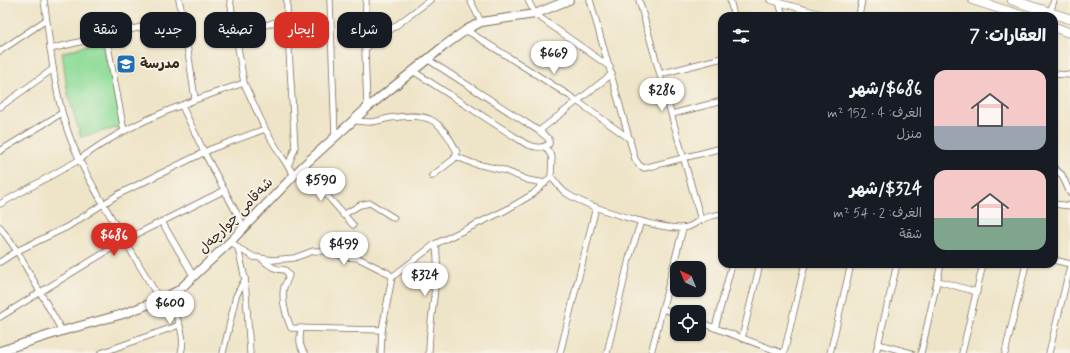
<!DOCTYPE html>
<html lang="ar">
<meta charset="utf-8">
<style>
:root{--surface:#171b24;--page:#20242c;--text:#f1f3f6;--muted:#9ea1a6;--accent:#d93025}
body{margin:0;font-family:Mynerve,"Playpen Sans Arabic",sans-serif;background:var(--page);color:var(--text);direction:rtl;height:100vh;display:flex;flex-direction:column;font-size:15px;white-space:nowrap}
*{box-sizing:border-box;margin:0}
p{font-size:13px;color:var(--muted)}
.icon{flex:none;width:22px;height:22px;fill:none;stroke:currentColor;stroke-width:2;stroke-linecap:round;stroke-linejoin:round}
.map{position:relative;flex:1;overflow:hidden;direction:ltr}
.drawer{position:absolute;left:718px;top:12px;width:340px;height:256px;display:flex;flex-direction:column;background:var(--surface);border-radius:12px;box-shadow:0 1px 3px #0004;direction:rtl}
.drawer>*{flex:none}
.top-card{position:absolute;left:12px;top:12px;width:380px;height:36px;direction:rtl;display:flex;gap:8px}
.needle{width:26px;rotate:316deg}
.buttons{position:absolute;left:670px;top:261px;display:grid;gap:8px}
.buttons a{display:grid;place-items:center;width:36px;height:36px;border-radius:8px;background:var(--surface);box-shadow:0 1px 3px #0004;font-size:20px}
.price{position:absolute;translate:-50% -34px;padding:0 9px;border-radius:14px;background:#fff;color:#222;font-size:13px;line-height:26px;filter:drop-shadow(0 1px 2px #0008)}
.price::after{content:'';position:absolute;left:50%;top:24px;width:12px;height:9px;margin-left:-6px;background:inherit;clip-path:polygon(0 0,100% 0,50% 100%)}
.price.selected{background:var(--accent);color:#fff}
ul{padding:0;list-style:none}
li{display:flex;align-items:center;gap:12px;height:100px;padding:0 12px}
li span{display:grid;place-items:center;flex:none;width:112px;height:80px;border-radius:12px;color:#555}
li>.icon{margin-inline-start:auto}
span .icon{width:48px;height:48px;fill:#fffc;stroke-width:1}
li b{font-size:17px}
h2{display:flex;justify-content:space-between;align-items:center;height:48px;padding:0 12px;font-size:17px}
.pill{padding:0 14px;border-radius:12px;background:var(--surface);box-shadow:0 1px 3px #0004;font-size:14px;line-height:36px}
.pill.selected{background:var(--accent);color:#fff}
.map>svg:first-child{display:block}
</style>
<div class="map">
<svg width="1070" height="353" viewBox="0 0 1070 353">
<rect width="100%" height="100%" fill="#f7f3e8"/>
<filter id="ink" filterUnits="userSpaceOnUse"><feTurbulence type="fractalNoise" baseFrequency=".025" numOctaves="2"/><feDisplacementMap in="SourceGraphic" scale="8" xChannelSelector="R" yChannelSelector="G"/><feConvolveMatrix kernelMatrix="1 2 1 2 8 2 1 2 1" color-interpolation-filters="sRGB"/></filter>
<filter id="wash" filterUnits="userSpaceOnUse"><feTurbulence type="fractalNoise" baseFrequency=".012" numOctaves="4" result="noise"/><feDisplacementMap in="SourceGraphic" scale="16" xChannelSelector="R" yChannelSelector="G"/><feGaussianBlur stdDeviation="0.9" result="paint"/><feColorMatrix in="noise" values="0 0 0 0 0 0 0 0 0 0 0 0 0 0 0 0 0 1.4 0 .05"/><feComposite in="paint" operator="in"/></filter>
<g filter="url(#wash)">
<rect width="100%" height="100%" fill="#eee4c7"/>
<path fill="#91dd9a" stroke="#66845c" d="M102,40L123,126L81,137L68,95L62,53Z"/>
</g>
<g filter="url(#ink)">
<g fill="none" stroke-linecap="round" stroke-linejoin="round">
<g stroke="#7a6b59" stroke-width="7">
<g id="minor">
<path d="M44,0C50,42 53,85 66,126C78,163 96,191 115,224C130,249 145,275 160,300"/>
<path d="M179,0L183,17L195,99"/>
<path d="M230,0L244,83L265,129L282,157L294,175"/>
<path d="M287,0V18L295,148L288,166"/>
<path d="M330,0L335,137"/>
<path d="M366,0L365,49L367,108"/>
<path d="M470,0L481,22"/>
<path d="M528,0L535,14L610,67"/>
<path d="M590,0L635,159L639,165L644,168L722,148"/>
<path d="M639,0L701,220"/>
<path d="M730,0L734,16"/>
<path d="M770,0L828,16"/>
<path d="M779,2L783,16"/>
<path d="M1050,13L1054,0"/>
<path d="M859,16L862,0"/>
<path d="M466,30L570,96L630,139"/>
<path d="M236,35L287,18"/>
<path d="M106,36L124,131"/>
<path d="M50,49L183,17"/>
<path d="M365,49L430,0"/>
<path d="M0,51L46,20"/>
<path d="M413,71L526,144C533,147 543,149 549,144V139L539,131L427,59"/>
<path d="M660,74L722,58"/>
<path d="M1054,74L1070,75"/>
<path d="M182,106L204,152L244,227"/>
<path d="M0,107L53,69"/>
<path d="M672,114L722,101"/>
<path d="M353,120C358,121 364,122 369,122C376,122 383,119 390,118C428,112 440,118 457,152L454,159L432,176"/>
<path d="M539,131L612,74"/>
<path d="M545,146L552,157L551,177C556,182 560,189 566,193C586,207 658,229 682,228C691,228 694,223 701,220C708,216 715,215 722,214"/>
<path d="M0,151L62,113"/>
<path d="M455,156L472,163L503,170L528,180L545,183"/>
<path d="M302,167L353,225"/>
<path d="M1054,168L1062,175L1070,193"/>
<path d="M0,204L79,160C125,124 189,101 244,83"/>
<path d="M1054,204L1070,206"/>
<path d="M343,215L360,205L370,203L394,218"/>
<path d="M162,222L194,277"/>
<path d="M0,227L17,251L62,331"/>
<path d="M231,241L238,248L245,279L250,353"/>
<path d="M238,248L254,257L273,260L294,258L313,251H327L345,257L358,258L388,273L392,277L382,330L381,353"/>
<path d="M263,260C269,266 276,270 285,270L289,275C288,279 286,283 284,287C281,298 286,317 291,328L382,330"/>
<path d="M1054,260L1070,264"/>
<path d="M0,262L17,251L67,227L119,194L211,149L265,129"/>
<path d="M392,277L435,244L506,210L533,194L551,177"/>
<path d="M938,281L977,292"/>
<path d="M168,297C175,314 187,334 181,353"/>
<path d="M663,309L677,314"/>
<path d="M0,317L125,240L225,190"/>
<path d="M699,322L782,353"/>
<path d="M301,328C300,337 298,346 305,353"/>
<path d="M715,328L732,264"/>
<path d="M742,338L760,264"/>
<path d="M878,344L911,353"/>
<path d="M101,353L179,325"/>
<path d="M223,353L236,296L245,279"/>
<path d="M429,353C429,334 432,315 434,297C435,279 440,262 435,244"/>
<path d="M560,353L596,207"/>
<path d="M607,353L629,259L641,221"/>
<path d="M651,353L683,228"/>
<path d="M784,353L805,264"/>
<path d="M830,353L851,264"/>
<path d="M876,353L897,264"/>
<path d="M921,353L941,264"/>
<path d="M962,353L983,264"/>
<path d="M1005,353L1026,264"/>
<path d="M1049,353L1070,267"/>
</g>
</g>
<g stroke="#7a6b59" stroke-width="10">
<path id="secondary" d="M0,351L62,331L123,314L160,300L179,290L231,241L302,167L367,108L444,46L466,30L481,22L535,14L569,0"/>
</g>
<g stroke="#7a6b59" stroke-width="10">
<g id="trunk">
<path d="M973,0L1023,16"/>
<path d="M1012,0L1070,19"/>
<path d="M1054,27L1070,33"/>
</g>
</g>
<use href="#minor" stroke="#fff" stroke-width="5.5"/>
<use href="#secondary" stroke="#fff" stroke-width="8"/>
<use href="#trunk" stroke="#fff" stroke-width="9"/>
</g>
</g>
<defs>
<g id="school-square" transform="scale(1)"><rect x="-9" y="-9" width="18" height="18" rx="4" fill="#1f6fb2" stroke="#f7f3e8"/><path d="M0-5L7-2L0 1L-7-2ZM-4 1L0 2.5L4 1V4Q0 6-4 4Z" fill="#fff"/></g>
</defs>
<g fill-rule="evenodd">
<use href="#school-square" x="126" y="64"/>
</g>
<g text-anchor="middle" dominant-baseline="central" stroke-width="3.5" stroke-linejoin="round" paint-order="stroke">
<g font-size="14" font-weight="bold" fill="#3b2a1e" stroke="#f7f3e8" text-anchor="start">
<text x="140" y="64">مدرسة</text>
</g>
<g font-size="14" fill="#3b2a1e" stroke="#f7f3e8">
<text transform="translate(236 216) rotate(-46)">شەقامی چوارچەل</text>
</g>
</g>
</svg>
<div class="buttons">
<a><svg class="needle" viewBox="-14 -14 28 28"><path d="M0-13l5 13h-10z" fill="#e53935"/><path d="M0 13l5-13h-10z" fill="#9ea1a6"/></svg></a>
<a><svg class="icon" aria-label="locate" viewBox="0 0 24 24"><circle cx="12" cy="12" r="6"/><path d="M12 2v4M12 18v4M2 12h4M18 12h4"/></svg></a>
</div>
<b class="price" style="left:554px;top:75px">$669</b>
<b class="price" style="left:662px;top:112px">$286</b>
<b class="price" style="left:321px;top:202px">$590</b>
<b class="price selected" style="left:114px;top:257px">$686</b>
<b class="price" style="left:344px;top:266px">$499</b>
<b class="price" style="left:425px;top:297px">$324</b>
<b class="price" style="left:170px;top:325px">$600</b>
<div class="top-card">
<a class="pill">شراء</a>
<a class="pill selected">إيجار</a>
<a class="pill">تصفية</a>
<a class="pill">جديد</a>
<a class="pill">شقة</a>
</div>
<section class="drawer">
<h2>العقارات: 7<svg class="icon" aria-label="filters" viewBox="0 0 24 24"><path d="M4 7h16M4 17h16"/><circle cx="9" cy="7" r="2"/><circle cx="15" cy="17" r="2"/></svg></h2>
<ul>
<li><span style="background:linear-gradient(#f6c9c9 70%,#9aa5b1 0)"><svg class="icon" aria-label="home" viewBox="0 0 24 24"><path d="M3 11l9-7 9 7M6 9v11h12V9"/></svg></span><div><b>$686/شهر</b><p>الغرف: 4 · 152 m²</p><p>منزل</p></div></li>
<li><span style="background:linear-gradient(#f6c9c9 60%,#7fa58c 0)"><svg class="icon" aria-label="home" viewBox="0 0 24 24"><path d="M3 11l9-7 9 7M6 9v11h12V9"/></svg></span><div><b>$324/شهر</b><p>الغرف: 2 · 54 m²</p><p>شقة</p></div></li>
</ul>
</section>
</div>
